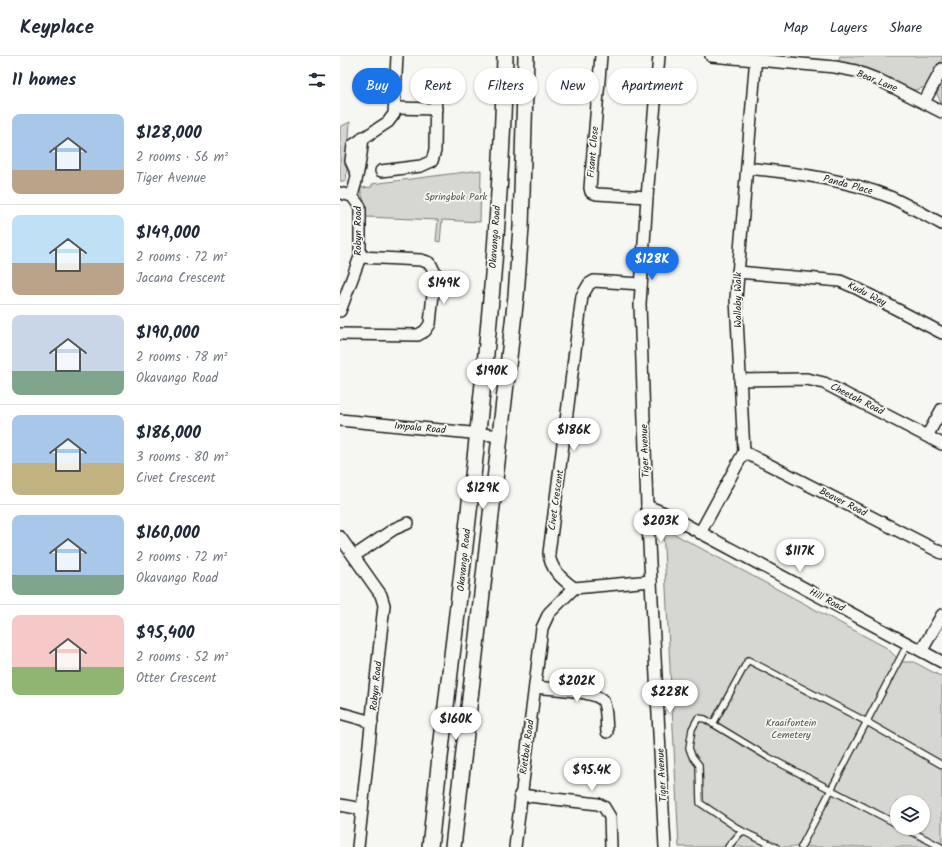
<!DOCTYPE html>
<meta charset="utf-8">
<style>
:root{--surface:#fff;--page:#f6f6f7;--text:#1f2937;--muted:#747a83;--line:#e0e1e3;--accent:#1a73e8}
body{margin:0;font-family:Kalam,sans-serif;background:var(--page);color:var(--text);height:100vh;display:flex;flex-direction:column;font-size:15px;white-space:nowrap}
*{box-sizing:border-box;margin:0}
p{font-size:13px;color:var(--muted)}
.icon{flex:none;width:22px;height:22px;fill:none;stroke:currentColor;stroke-width:2;stroke-linecap:round;stroke-linejoin:round}
.map{position:relative;flex:1;overflow:hidden}
.side{display:flex;flex-direction:column;background:var(--surface);width:340px}
.side>*{flex:none}
.hud{position:absolute;left:12px;top:12px;width:380px;height:36px;display:flex;gap:8px}
.fabs{position:absolute;left:550px;top:739px;display:grid;gap:8px}
.fabs a{display:grid;place-items:center;width:40px;height:40px;border-radius:50%;background:var(--surface);box-shadow:0 1px 3px #0004;font-size:20px}
.price{position:absolute;translate:-50% -34px;padding:0 9px;border-radius:14px;background:#fff;color:#222;font-size:13px;line-height:26px;filter:drop-shadow(0 1px 2px #0008)}
.price::after{content:'';position:absolute;left:50%;top:24px;width:12px;height:9px;margin-left:-6px;background:inherit;clip-path:polygon(0 0,100% 0,50% 100%)}
.price.current{background:var(--accent);color:#fff}
ul{padding:0;list-style:none}
li{display:flex;align-items:center;gap:12px;height:100px;padding:0 12px}
li+li{border-top:1px solid var(--line)}
li span{display:grid;place-items:center;flex:none;width:112px;height:80px;border-radius:8px;color:#555}
li>.icon{margin-inline-start:auto}
span .icon{width:48px;height:48px;fill:#fffc;stroke-width:1}
li b{font-size:17px}
h2{display:flex;justify-content:space-between;align-items:center;height:48px;padding:0 12px;font-size:17px}
.pill{padding:0 14px;border-radius:18px;background:var(--surface);box-shadow:0 1px 3px #0004;font-size:14px;line-height:36px}
.pill.current{background:var(--accent);color:#fff}
header{display:flex;align-items:center;gap:24px;box-sizing:border-box;height:56px;padding:0 20px;background:var(--surface);border-bottom:1px solid var(--line)}
header strong{font-size:19px}
nav{display:flex;gap:22px;margin-inline-start:auto;font-size:14px}
main{display:flex;flex:1;min-height:0}
.map>svg:first-child{display:block}
</style>
<header>
<strong>Keyplace</strong>
<nav><a>Map</a><a>Layers</a><a>Share</a></nav>
</header>
<main>
<section class="side">
<h2>11 homes<svg class="icon" aria-label="filters" viewBox="0 0 24 24"><path d="M4 7h16M4 17h16"/><circle cx="9" cy="7" r="2"/><circle cx="15" cy="17" r="2"/></svg></h2>
<ul>
<li><span style="background:linear-gradient(#a9c7e8 70%,#b9a48a 0)"><svg class="icon" aria-label="home" viewBox="0 0 24 24"><path d="M3 11l9-7 9 7M6 9v11h12V9"/></svg></span><div><b>$128,000</b><p>2 rooms · 56 m²</p><p>Tiger Avenue</p></div></li>
<li><span style="background:linear-gradient(#bfe0f5 60%,#b9a48a 0)"><svg class="icon" aria-label="home" viewBox="0 0 24 24"><path d="M3 11l9-7 9 7M6 9v11h12V9"/></svg></span><div><b>$149,000</b><p>2 rooms · 72 m²</p><p>Jacana Crescent</p></div></li>
<li><span style="background:linear-gradient(#c9d6e8 70%,#7fa58c 0)"><svg class="icon" aria-label="home" viewBox="0 0 24 24"><path d="M3 11l9-7 9 7M6 9v11h12V9"/></svg></span><div><b>$190,000</b><p>2 rooms · 78 m²</p><p>Okavango Road</p></div></li>
<li><span style="background:linear-gradient(#a9c7e8 60%,#c2b280 0)"><svg class="icon" aria-label="home" viewBox="0 0 24 24"><path d="M3 11l9-7 9 7M6 9v11h12V9"/></svg></span><div><b>$186,000</b><p>3 rooms · 80 m²</p><p>Civet Crescent</p></div></li>
<li><span style="background:linear-gradient(#a9c7e8 75%,#7fa58c 0)"><svg class="icon" aria-label="home" viewBox="0 0 24 24"><path d="M3 11l9-7 9 7M6 9v11h12V9"/></svg></span><div><b>$160,000</b><p>2 rooms · 72 m²</p><p>Okavango Road</p></div></li>
<li><span style="background:linear-gradient(#f6c9c9 65%,#8fb573 0)"><svg class="icon" aria-label="home" viewBox="0 0 24 24"><path d="M3 11l9-7 9 7M6 9v11h12V9"/></svg></span><div><b>$95,400</b><p>2 rooms · 52 m²</p><p>Otter Crescent</p></div></li>
</ul>
</section>
<div class="map">
<svg width="602" height="791" viewBox="0 0 602 791">
<rect width="100%" height="100%" fill="#f6f6f2"/>
<filter id="ink" filterUnits="userSpaceOnUse"><feTurbulence type="fractalNoise" baseFrequency=".025" numOctaves="2"/><feDisplacementMap in="SourceGraphic" scale="8" xChannelSelector="R" yChannelSelector="G"/><feConvolveMatrix kernelMatrix="1 2 1 2 8 2 1 2 1" color-interpolation-filters="sRGB"/></filter>
<g filter="url(#ink)">
<g fill="#d6d6d2" stroke="#797977" fill-rule="evenodd">
<path d="M500,0H602V3C596,15 590,34 574,34L535,17L498,7Z"/>
<path d="M602,25V49L597,38Z"/>
<path d="M10,66L6,125H0V71Z"/>
<path d="M141,114L140,166L102,164L100,186L96,185L98,164L26,161L25,149L20,132L32,131V128Z"/>
<path d="M323,472L547,592L558,603L562,606H574L602,621V791H339ZM557,746H583V772H557Z"/>
</g>
<path fill="#c0c0bd" stroke="#1c1c1c" d="M18,28H41L40,38L18,37Z"/>
<g fill="none" stroke-linecap="round" stroke-linejoin="round">
<g stroke="#1c1c1c" stroke-width="8">
<g id="service">
<path d="M373,668L408,604L527,666L602,709"/>
<path d="M565,772L601,791"/>
<path d="M388,791L402,775"/>
<path d="M436,791L402,775L360,747L359,709L352,700L349,692L352,673L358,662L365,663L428,701L557,768"/>
<path d="M461,791L568,587"/>
</g>
</g>
<g stroke="#1c1c1c" stroke-width="14">
<g id="minor">
<path d="M261,0L250,132L251,136L257,138L307,141"/>
<path d="M319,0L307,141L300,248L307,450L325,791"/>
<path d="M371,0L495,11L516,15L539,24L602,56"/>
<path d="M584,46L602,13"/>
<path d="M55,52L96,53"/>
<path d="M407,112C455,117 505,123 550,141C568,149 585,159 602,168"/>
<path d="M41,115L81,110L92,105L95,95L96,21"/>
<path d="M16,116L11,105L13,89L48,66L54,58L57,0"/>
<path d="M0,137L12,140L20,151V201L0,255"/>
<path d="M12,140C18,120 21,102 23,81"/>
<path d="M398,216L500,225L516,232L602,277"/>
<path d="M301,228L254,225L249,228L242,240L209,497C210,513 222,523 234,532L311,525"/>
<path d="M0,278L78,279L85,275L90,268L95,217L90,207L81,204L20,201"/>
<path d="M400,324L467,323L484,327L602,388"/>
<path d="M0,364L161,380"/>
<path d="M587,380L602,353"/>
<path d="M404,396L602,497"/>
<path d="M307,450L322,456L602,606"/>
<path d="M360,477L404,396L396,243L416,0"/>
<path d="M0,481L41,539L44,549L18,791"/>
<path d="M14,500L54,473L68,467"/>
<path d="M582,594L602,559"/>
<path d="M195,631C209,633 255,634 263,645C267,652 266,667 267,676"/>
<path d="M0,657L32,666"/>
<path d="M180,739L258,748L264,751L270,761L271,791"/>
<path d="M0,749L22,753"/>
<path d="M175,791L202,572L209,557L234,532"/>
</g>
</g>
<g stroke="#1c1c1c" stroke-width="18">
<g id="secondary">
<path d="M90,791C118,528 159,265 165,0"/>
<path d="M113,791L176,240L181,171L186,0"/>
</g>
</g>
<use href="#service" stroke="#f6f6f2" stroke-width="5.5"/>
<use href="#minor" stroke="#f6f6f2" stroke-width="11"/>
<use href="#secondary" stroke="#f6f6f2" stroke-width="15"/>
</g>
</g>
<g text-anchor="middle" dominant-baseline="central" stroke-width="3.5" stroke-linejoin="round" paint-order="stroke">
<g font-size="10" fill="#1c1c1c" stroke="#f6f6f2">
<text transform="translate(537 25) rotate(22)">Bear Lane</text>
<text transform="translate(253 96) rotate(-85)">Fisant Close</text>
<text transform="translate(508 129) rotate(15)">Panda Place</text>
<text transform="translate(18 175) rotate(-90)">Robyn Road</text>
<text transform="translate(155 181) rotate(-86)">Okavango Road</text>
<text transform="translate(527 238) rotate(27)">Kudu Way</text>
<text transform="translate(398 244) rotate(-90)">Wallaby Walk</text>
<text transform="translate(517 343) rotate(27)">Cheetah Road</text>
<text transform="translate(80 372) rotate(5)">Impala Road</text>
<text transform="translate(305 395) rotate(-92)">Tiger Avenue</text>
<text transform="translate(216 444) rotate(-82)">Civet Crescent</text>
<text transform="translate(503 446) rotate(27)">Beaver Road</text>
<text transform="translate(124 504) rotate(-84)">Okavango Road</text>
<text transform="translate(487 544) rotate(28)">Hill Road</text>
<text transform="translate(36 630) rotate(-84)">Robyn Road</text>
<text transform="translate(187 691) rotate(-82)">Rietbok Road</text>
<text transform="translate(322 719) rotate(-93)">Tiger Avenue</text>
</g>
<g font-size="10" fill="#545453" stroke="#f6f6f2">
<text x="116" y="141">Springbok Park</text>
<text x="451" y="667">Kraaifontein<tspan x="451" dy="12">Cemetery</tspan></text>
</g>
</g>
</svg>
<div class="fabs">
<a><svg class="icon" aria-label="layers" viewBox="0 0 24 24"><path d="M12 4l9 5-9 5-9-5zM3 14l9 5 9-5"/></svg></a>
</div>
<b class="price current" style="left:312px;top:225px">$128K</b>
<b class="price" style="left:104px;top:249px">$149K</b>
<b class="price" style="left:152px;top:337px">$190K</b>
<b class="price" style="left:234px;top:396px">$186K</b>
<b class="price" style="left:143px;top:454px">$129K</b>
<b class="price" style="left:321px;top:487px">$203K</b>
<b class="price" style="left:460px;top:517px">$117K</b>
<b class="price" style="left:237px;top:647px">$202K</b>
<b class="price" style="left:330px;top:658px">$228K</b>
<b class="price" style="left:116px;top:685px">$160K</b>
<b class="price" style="left:252px;top:736px">$95.4K</b>
<div class="hud">
<a class="pill current">Buy</a>
<a class="pill">Rent</a>
<a class="pill">Filters</a>
<a class="pill">New</a>
<a class="pill">Apartment</a>
</div>
</div>
</main>
